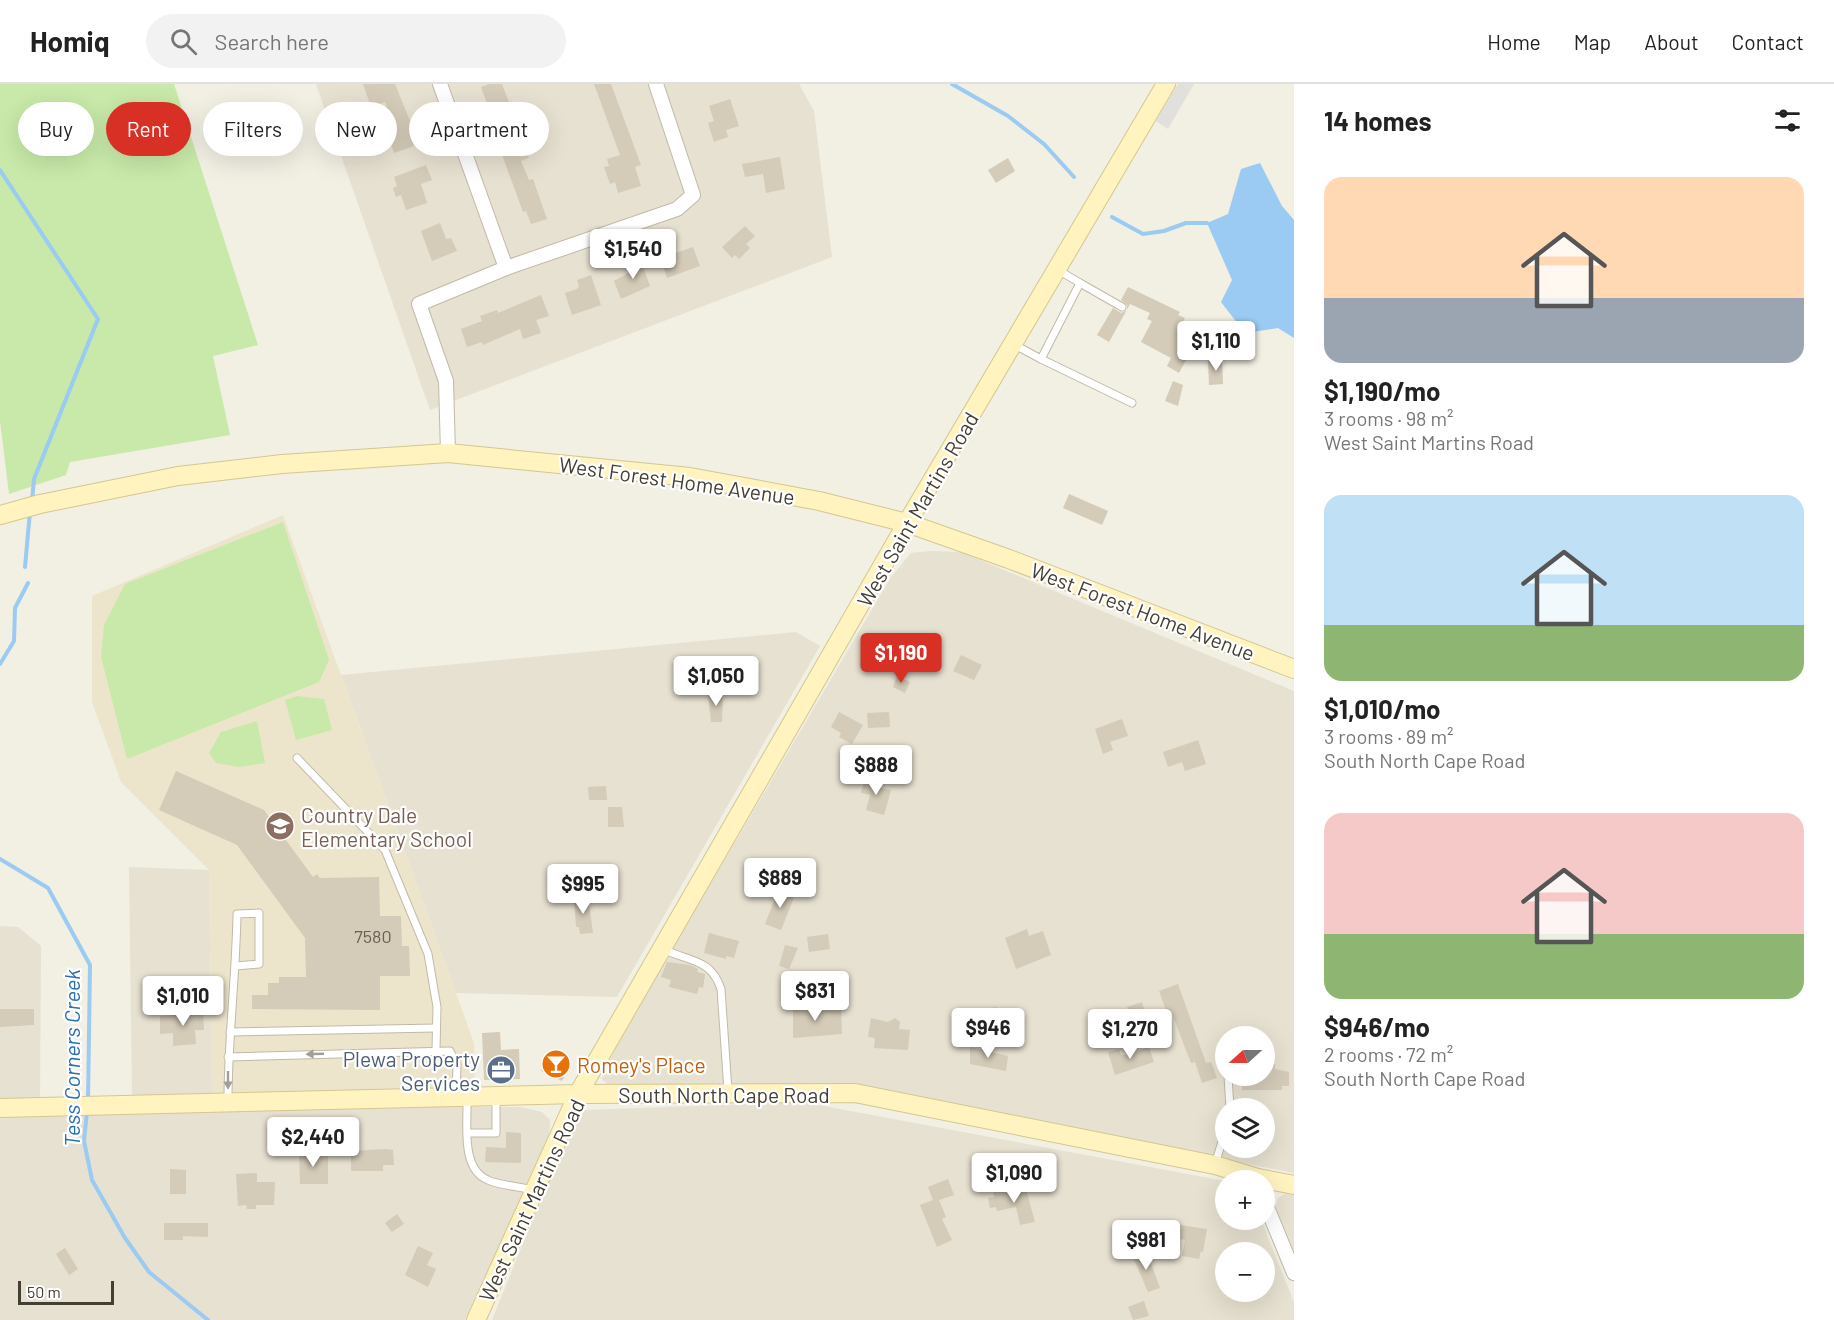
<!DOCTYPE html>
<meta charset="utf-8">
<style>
:root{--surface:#fff;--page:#f2f2f2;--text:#222;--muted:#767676;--line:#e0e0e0;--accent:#d93025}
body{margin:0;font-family:Barlow,sans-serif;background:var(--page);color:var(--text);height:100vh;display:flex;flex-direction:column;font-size:22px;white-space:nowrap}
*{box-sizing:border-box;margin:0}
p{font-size:20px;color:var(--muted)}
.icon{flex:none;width:33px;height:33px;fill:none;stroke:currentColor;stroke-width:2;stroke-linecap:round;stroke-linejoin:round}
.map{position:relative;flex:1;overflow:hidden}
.drawer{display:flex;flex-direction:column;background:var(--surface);width:540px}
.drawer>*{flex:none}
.top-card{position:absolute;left:18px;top:18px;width:570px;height:54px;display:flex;gap:12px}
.needle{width:39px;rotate:249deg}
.tools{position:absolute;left:1215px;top:942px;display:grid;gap:12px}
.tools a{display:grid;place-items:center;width:60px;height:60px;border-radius:50%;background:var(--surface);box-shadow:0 6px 24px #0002;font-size:30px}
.scale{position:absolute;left:18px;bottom:15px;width:96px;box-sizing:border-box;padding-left:6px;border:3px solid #443f33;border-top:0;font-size:16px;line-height:21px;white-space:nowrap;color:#443f33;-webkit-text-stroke:4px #fff;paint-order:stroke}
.price{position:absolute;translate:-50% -51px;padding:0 14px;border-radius:6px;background:#fff;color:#222;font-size:20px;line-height:39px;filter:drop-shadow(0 2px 3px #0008)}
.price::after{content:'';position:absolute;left:50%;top:36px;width:18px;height:14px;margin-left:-9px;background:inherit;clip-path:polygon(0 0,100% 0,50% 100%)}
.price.on{background:var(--accent);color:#fff}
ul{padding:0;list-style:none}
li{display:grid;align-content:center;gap:12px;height:318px;padding:0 30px}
li span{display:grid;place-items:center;height:186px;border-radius:18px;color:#555}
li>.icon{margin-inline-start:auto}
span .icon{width:108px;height:108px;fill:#fffc;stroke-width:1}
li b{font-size:26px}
h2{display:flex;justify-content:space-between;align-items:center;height:72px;padding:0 30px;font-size:26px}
.tag{padding:0 21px;border-radius:27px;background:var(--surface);box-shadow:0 6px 24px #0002;font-size:21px;line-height:54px}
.tag.on{background:var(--accent);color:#fff}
header{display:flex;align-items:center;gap:36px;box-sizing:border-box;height:84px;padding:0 30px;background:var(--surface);border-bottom:2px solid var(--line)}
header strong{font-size:28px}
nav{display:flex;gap:33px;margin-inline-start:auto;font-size:21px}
.search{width:420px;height:54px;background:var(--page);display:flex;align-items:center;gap:15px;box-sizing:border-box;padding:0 21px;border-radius:33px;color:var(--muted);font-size:22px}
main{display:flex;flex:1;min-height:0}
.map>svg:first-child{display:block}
</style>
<header>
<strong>Homiq</strong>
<div class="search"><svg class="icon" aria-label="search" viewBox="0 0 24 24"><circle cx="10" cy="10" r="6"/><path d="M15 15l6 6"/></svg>Search here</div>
<nav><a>Home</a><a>Map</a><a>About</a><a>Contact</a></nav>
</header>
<main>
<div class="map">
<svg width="1294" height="1236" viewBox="0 0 1294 1236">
<rect width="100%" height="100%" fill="#f2efe3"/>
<g fill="#e7e1d1" fill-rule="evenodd">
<path d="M316,0H799L814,27L832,173L430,326Z"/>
<path d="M930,467L961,468L1294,607V1089L834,1000L608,1001L602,995L617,959L891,493L911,469ZM1226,952H1264V992H1226ZM1226,1024H1264V1064H1226Z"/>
<path d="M796,548L820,562L617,913L456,909L341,591Z"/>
<path d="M129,783L209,786L212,1011H132Z"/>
<path d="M0,842L18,843L41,862L40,1015L0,1016Z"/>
<path d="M802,1018L1225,1097L1226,1136H1261L1294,1218V1236H492L541,1115L583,1026ZM1226,1168H1264V1208H1226Z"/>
<path d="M364,1023H520L542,1028L550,1036L549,1057L536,1086L465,1236H0V1032Z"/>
<path d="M1284,1110L1294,1111V1172L1275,1125L1278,1114Z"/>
</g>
<path fill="#ece5cc" d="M283,431L474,959L475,1008L212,1011L209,786L121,698L92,618V512Z"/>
<g fill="#c8e9a9">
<path d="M0,0H174L258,261L213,272L230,351L70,378L66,391L9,410L0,337Z"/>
<path d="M283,438L329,576L319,598L127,675L101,573L104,541L125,500Z"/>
<path d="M297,612L324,615L332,646L296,656L285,616Z"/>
<path d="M257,637L265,679L239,683L216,679L209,669L221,648Z"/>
</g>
<path fill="#e2e0dc" d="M1178,0H1194L1168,45L1156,37Z"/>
<path fill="#9bcaf3" d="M1260,79L1282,122L1294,136V254L1278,244L1245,249L1221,218L1232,196L1207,139L1228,130L1241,85Z"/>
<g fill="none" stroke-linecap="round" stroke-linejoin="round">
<g stroke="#9bcaf3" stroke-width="4">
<path d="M952,0L1008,32L1044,60L1074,93"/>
<path d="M0,86L98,235L34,395L32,417"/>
<path d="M1112,133L1143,150L1164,147L1186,139H1207"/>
<path d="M25,483L30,427"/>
<path d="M0,580L14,557L15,524L28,499"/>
<path d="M0,775L48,804L90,881L88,1017"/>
<path d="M87,1027L84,1057L92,1096L125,1154L149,1188L208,1236"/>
</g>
</g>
<g fill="#d4cbb8">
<path d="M363,0H395L414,47V62L394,69L385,42L393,40L385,18L371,23Z"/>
<path d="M489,0H502L510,21L503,23L515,54L521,52L529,74L521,77L529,96L533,95L547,135L531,140L526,127L523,128L485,24L488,22L481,3Z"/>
<path d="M594,0H611L641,81L635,83L641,102L618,109L615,98L610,100L604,83L609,82L607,75L620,71Z"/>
<path d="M730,15L739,42L726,46L728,53L714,58L708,39L714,37L709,22Z"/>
<path d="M780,73L785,105L766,109L763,90L745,93L742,80Z"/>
<path d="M1008,74L1015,87L996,99L988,86Z"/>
<path d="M426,81L432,96L421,100L427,119L406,126L401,111L396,113L393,104L397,102L394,93Z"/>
<path d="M440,139L446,155L451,154L457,167L432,177L421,147Z"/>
<path d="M745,142L755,152L746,160L750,164L739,175L735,171L732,174L722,163Z"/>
<path d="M693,163L700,182L667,194L661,174Z"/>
<path d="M640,174L650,202L621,215L614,197L630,188L627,179Z"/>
<path d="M591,191L601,221L572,231L565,209L577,205L579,202L577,196Z"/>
<path d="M1128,203L1180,228L1178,231L1185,234L1180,243L1198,254L1179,289L1167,282L1171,274L1141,258L1152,237L1147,235L1150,229L1130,220L1109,258L1097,251L1113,224L1121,229L1127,226V221L1121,216Z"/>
<path d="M541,211L549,232L536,236L541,249L523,255L520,245L483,261L482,258L467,263L461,245L482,237L480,232L497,226L498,229Z"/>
<path d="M1222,276L1223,300L1209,301L1208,277Z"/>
<path d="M1173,297L1183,301L1178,322L1165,317Z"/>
<path d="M1069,410L1108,427L1102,441L1063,424Z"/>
<path d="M894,562L909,569L903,589L884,581Z"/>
<path d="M961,571L982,581L974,596L953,587Z"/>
<path d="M748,572L747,597H735L734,573Z"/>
<path d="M897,592L910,598L905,609L893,603Z"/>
<path d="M708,609H723L722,638H711Z"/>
<path d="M839,628L863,641L852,660L839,653L841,649L831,643Z"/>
<path d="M889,628L890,643L868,644L867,629Z"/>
<path d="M1122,635L1128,652L1110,658L1113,666L1103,670L1095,645Z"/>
<path d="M1198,656L1206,680L1185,687L1182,678L1168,683L1163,668Z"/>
<path d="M176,687L264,726L313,793L317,790L320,794L379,793L380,832H401L402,862H409L410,892H380V926L252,925V911H268V899H279V893H306L305,854L237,761L159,726Z"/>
<path d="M865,693L879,696L877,703L891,706L884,731L866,726L870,711L861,709Z"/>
<path d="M606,702L607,716H589L588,703Z"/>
<path d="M608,723H622L624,743H608Z"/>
<path d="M779,805L795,811L781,846L765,840Z"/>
<path d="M588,813L593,849L580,850L579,843H576L574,814Z"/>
<path d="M1027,845L1029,852L1043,847L1051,871L1016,885L1005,854Z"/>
<path d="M709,849L739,857L734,874L726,872V875L704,869Z"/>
<path d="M828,850L830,865L809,868L807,853Z"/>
<path d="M785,861L798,864L789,885L779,882Z"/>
<path d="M667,878L690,881L698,885L697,888L705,890L703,904L699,903L697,910L669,903L671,896L661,893Z"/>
<path d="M162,898V914H148L147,899Z"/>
<path d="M1178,900L1206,979L1211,978L1217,994L1202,999L1195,978L1191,979L1171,927L1167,929L1159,907Z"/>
<path d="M1142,918L1146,932L1131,937L1127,923Z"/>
<path d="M793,919H811L812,927L841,926L842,950L793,954Z"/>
<path d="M996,923L1002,941L990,944L985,926Z"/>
<path d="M0,925H34V941L0,943Z"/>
<path d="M186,927H203L204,946H195L196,960L173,962V949L160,950V932L186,930Z"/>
<path d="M871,934L888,938L895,934L900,938L899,945L910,946L908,966L874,964L875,954L868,953Z"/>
<path d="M500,948L501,966L519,965L520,995L484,996L482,949Z"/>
<path d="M970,963L1008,972L1006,987L970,980Z"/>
<path d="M1149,963L1154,978L1115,991L1108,968L1119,965L1121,971H1126Z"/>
<path d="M550,970L571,981L562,997L541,987Z"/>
<path d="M1264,980H1275V985L1289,988V1002H1282V1006H1242L1243,992H1264Z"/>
<path d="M506,1048L521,1049V1079L485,1078L486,1063L506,1064Z"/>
<path d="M387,1065L393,1066L394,1081H383V1087H351V1067Z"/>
<path d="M314,1066L315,1070H328V1100H300L299,1067Z"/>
<path d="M170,1085L186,1086V1110H170Z"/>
<path d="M257,1089V1098H275L274,1121H256V1125H247L246,1121L238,1122L236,1090Z"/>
<path d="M948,1095L954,1111L939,1116L946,1133L942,1135L952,1156L937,1163L920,1121L933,1116L928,1103Z"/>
<path d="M1005,1104L1006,1109L1026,1105L1035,1138L1020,1141L1016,1123L997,1127L996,1123L990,1124L988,1114L994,1113L993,1107Z"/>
<path d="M397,1130L404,1140L392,1148L385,1139Z"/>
<path d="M164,1139H208V1153L183,1152V1156H164Z"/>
<path d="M1167,1139L1207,1145L1203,1168L1201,1167L1199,1175L1182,1172L1185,1156L1164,1152Z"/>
<path d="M418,1162L433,1169L427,1181L436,1185L428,1203L405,1191Z"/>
<path d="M65,1164L78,1185L69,1191L56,1170Z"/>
<path d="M1146,1166L1160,1204L1148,1208L1132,1171Z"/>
<path d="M1144,1217L1149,1232L1133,1236L1128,1223Z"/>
</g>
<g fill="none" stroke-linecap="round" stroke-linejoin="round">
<g stroke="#c1baa8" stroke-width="9">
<g id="lane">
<path d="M1080,199L1122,223"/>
<path d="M1015,261L1041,275L1080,199L1058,186"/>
<path d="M1041,275L1132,319"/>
<path d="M297,674L385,766L428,870L437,923L436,966"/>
<path d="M663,865C689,878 711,874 721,905L728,1007"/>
<path d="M230,948L436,944"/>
<path d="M228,973L450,967L457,981L456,1012"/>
<path d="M1228,992L1230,1024"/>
<path d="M467,1015C468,1038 460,1085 488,1096C501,1102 519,1102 533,1106"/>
<path d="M228,1016C228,954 236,892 237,830L259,829V880L236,882"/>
<path d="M468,1049H496V1014"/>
<path d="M1215,1080L1226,1045"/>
</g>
</g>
<g stroke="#c1baa8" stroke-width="16">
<g id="street">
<path d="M440,0L506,184"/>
<path d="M448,369L446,297L419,220L506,184L677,125L693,111L656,0"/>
<path d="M1264,1116L1294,1189"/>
</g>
</g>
<g stroke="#d4c790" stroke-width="20">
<g id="secondary">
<path d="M0,431L40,420L178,392L282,380L448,369L690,393L819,417L907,439L1009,475L1294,585"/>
<path d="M0,1024L578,1010L855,1009L1215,1081L1258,1094L1294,1101"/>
<path d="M476,1236L578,1010L907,439L1166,0"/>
</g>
</g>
<use href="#lane" stroke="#fff" stroke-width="7"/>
<use href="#street" stroke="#fff" stroke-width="14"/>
<use href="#secondary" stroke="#fff4c0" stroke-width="18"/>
</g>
<defs><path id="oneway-solid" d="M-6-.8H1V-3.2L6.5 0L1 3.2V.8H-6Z" transform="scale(1.5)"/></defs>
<g fill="#a29f99">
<use href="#oneway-solid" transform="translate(315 970) rotate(178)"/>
<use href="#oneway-solid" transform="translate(228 996) rotate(90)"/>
</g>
<defs>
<g id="school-disc" transform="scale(1.5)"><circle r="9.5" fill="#8d6e63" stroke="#fff"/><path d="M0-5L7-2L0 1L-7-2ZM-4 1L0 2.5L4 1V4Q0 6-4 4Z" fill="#fff"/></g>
<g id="bar-disc" transform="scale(1.5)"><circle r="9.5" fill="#e8710a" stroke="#fff"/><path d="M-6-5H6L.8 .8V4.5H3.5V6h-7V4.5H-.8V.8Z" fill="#fff"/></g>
<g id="office-disc" transform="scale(1.5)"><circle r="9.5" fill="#5c6f8a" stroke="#fff"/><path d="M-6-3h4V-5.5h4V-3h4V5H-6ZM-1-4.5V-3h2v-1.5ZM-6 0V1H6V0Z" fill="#fff"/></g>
</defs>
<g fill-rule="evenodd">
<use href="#school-disc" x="280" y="742"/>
<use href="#bar-disc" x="556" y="980"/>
<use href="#office-disc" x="501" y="986"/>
</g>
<g text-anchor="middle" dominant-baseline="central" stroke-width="4.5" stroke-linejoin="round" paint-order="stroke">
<g font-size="18" fill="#686254">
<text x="373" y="852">7580</text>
</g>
<g font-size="21" fill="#443f33" stroke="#fff">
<text transform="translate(677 396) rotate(8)">West Forest Home Avenue</text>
<text transform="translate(917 425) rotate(-60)">West Saint Martins Road</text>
<text transform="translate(1143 527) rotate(21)">West Forest Home Avenue</text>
<text x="724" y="1010">South North Cape Road</text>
<text transform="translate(531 1116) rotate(-65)">West Saint Martins Road</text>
</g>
<g font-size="21" fill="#785e54" stroke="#fff" text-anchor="start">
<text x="301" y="730">Country Dale<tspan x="301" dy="24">Elementary School</tspan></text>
</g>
<g font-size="21" fill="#4e5e75" stroke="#fff" text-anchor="end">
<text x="480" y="974">Plewa Property<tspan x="480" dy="24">Services</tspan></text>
</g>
<g font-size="21" fill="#c56008" stroke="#fff" text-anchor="start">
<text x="577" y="980">Romey's Place</text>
</g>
<g font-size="22" font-style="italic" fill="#2870b4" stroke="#fff">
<text transform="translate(71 974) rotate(-90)">Tess Corners Creek</text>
</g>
</g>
</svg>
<div class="tools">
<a><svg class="needle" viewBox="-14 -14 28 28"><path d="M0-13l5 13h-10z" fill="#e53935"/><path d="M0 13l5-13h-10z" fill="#767676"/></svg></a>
<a><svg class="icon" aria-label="layers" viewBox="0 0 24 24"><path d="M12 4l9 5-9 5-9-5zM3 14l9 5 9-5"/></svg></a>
<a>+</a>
<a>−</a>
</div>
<div class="scale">50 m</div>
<b class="price" style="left:633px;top:196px">$1,540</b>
<b class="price" style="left:1216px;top:288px">$1,110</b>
<b class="price on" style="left:901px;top:600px">$1,190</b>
<b class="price" style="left:716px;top:623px">$1,050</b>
<b class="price" style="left:876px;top:712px">$888</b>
<b class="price" style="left:780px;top:825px">$889</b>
<b class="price" style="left:583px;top:831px">$995</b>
<b class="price" style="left:815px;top:938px">$831</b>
<b class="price" style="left:183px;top:943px">$1,010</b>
<b class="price" style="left:988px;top:975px">$946</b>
<b class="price" style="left:1130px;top:976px">$1,270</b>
<b class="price" style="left:313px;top:1084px">$2,440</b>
<b class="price" style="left:1014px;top:1120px">$1,090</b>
<b class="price" style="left:1146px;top:1187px">$981</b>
<div class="top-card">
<a class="tag">Buy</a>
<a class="tag on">Rent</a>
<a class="tag">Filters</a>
<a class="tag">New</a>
<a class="tag">Apartment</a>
</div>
</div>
<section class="drawer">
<h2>14 homes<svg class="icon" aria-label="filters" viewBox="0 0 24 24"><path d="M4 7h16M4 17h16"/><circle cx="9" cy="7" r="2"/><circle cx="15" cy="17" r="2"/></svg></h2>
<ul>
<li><span style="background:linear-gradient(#ffd9b3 65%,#9aa5b1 0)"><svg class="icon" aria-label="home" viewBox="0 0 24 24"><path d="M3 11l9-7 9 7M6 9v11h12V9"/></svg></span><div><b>$1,190/mo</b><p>3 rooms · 98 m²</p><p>West Saint Martins Road</p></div></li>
<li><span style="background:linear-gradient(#bfe0f5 70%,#8fb573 0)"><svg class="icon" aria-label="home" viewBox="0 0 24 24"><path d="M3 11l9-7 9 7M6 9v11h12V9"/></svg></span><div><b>$1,010/mo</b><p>3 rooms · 89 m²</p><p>South North Cape Road</p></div></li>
<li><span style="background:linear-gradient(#f6c9c9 65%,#8fb573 0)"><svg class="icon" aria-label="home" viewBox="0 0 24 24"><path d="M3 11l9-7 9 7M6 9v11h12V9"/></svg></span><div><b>$946/mo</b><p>2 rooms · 72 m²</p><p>South North Cape Road</p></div></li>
</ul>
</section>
</main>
